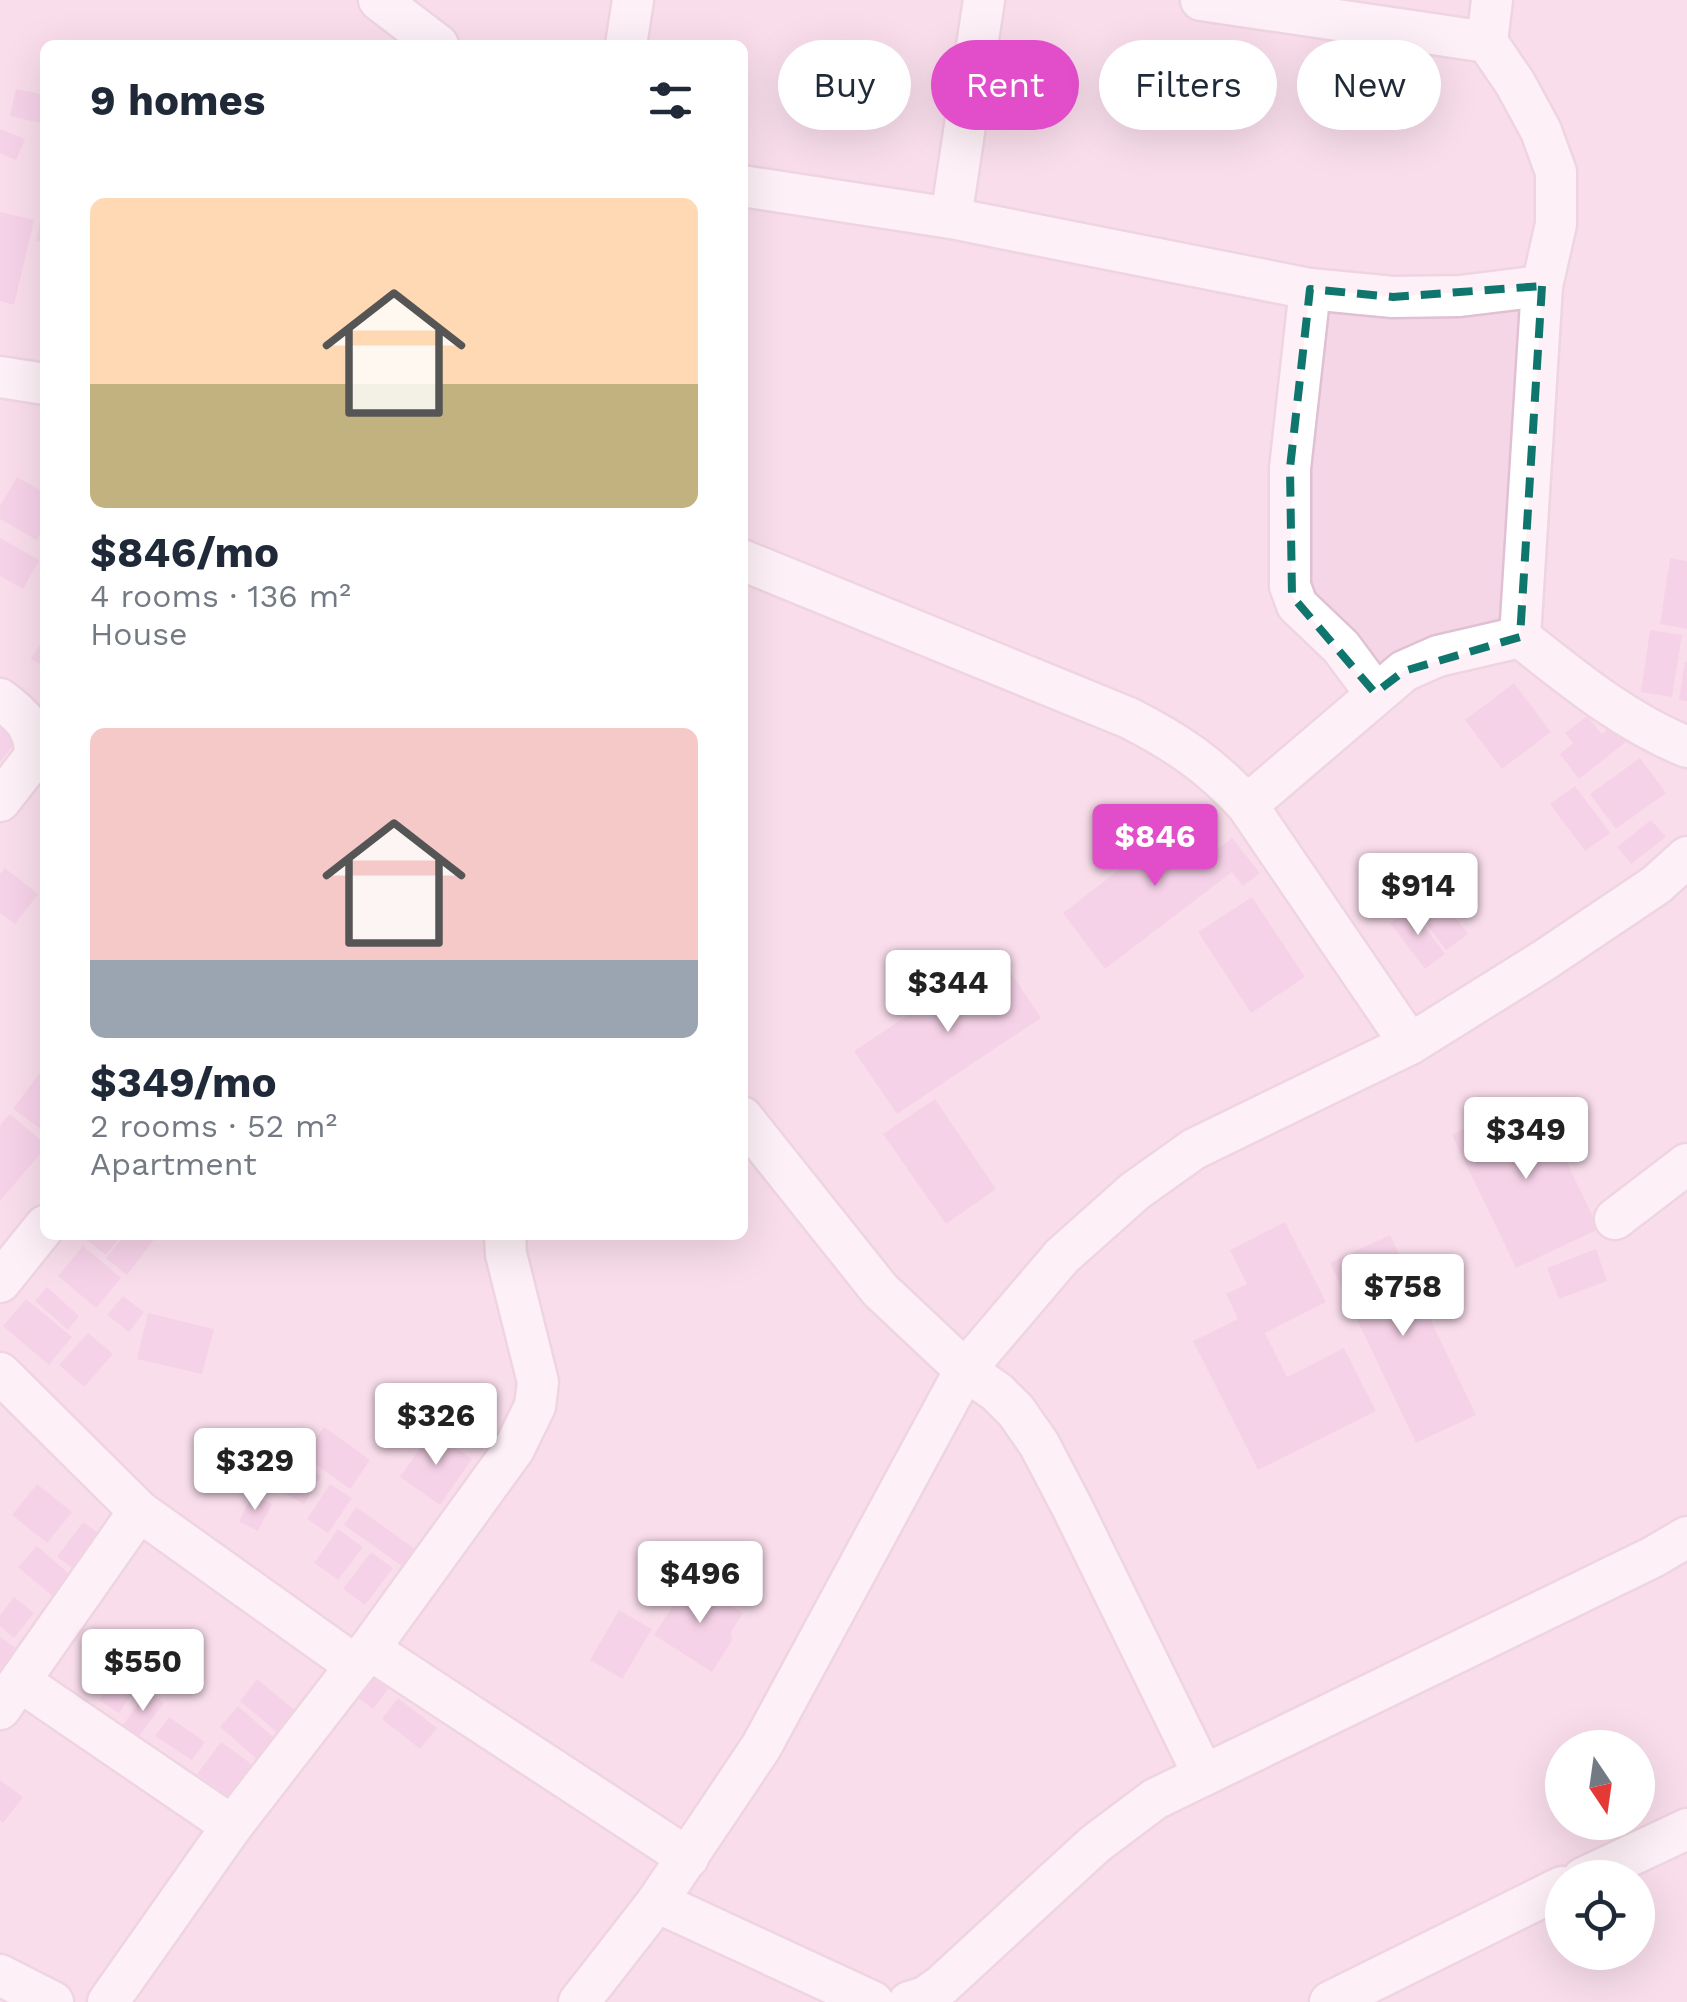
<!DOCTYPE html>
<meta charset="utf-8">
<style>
:root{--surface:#fff;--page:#f6f6f7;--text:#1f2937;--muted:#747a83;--accent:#e24dca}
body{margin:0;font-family:"Work Sans",sans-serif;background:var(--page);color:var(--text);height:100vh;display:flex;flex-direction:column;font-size:38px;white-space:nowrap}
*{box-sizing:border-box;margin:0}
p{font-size:32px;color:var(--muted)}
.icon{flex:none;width:55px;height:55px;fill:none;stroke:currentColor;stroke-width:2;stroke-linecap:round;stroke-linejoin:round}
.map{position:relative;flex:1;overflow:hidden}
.drawer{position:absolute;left:40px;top:40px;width:708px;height:1200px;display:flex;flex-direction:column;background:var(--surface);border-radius:15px;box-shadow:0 10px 40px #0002}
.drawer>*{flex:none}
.top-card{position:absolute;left:778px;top:40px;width:758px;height:90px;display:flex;gap:20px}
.needle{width:65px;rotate:167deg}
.fabs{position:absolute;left:1545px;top:1730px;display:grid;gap:20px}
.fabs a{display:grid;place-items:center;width:110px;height:110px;border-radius:50%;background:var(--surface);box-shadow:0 10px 40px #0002;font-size:50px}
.price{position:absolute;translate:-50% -85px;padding:0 22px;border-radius:10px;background:#fff;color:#222;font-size:32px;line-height:65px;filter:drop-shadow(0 2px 5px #0008)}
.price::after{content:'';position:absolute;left:50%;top:60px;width:30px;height:22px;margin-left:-15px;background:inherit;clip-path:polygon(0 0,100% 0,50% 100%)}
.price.selected{background:var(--accent);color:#fff}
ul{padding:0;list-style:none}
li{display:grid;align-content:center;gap:20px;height:530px;padding:0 50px}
li span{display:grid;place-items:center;height:310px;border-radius:15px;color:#555}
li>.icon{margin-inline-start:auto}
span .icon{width:180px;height:180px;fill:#fffc;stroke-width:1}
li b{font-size:42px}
h2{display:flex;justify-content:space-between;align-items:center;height:120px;padding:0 50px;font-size:42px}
.chip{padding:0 35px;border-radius:45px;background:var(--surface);box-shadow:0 10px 40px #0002;font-size:35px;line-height:90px}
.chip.selected{background:var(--accent);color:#fff}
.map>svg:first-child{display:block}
</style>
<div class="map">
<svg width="1687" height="2002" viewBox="0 0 1687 2002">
<rect width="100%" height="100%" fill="#fbe4ef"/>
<path fill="#f5d6e6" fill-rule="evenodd" d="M0,0H1687V2002H0ZM45,45H742V1235H45ZM1562,1748H1638V1822H1562ZM1562,1878H1638V1952H1562Z"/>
<g fill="#f0bddf">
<path d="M16,89L45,95V124L10,116Z"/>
<path d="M0,129L25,139L16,160L0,153Z"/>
<path d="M43,207L45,208V243L36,241Z"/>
<path d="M0,212L34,220L14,305L0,301Z"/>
<path d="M17,477L45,493V526L37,540L0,519V506Z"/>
<path d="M0,538L39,560L23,589L0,576Z"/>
<path d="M1670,558L1687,561V629L1660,624Z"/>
<path d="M1650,630L1682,635L1672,697L1641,692Z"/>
<path d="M42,642L45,644V667L31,659Z"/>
<path d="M1685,662H1687V701L1679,700Z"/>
<path d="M1514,683L1551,732L1502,769L1465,720Z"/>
<path d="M0,715L23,733L0,762Z"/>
<path d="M1587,716L1602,734L1622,717L1636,734L1579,779L1560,754L1573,743L1565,733Z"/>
<path d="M1640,758L1666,793L1616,829L1590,794Z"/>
<path d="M1575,786L1610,833L1585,851L1550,804Z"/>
<path d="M1193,813L1219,848L1232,838L1260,873L1243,886L1232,872L1105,969L1063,913Z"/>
<path d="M1651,820L1666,837L1631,864L1617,847Z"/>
<path d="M5,868L38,894L15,924L0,913V874Z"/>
<path d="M1433,888L1468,934L1446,950L1412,905Z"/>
<path d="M1252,897L1305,977L1251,1013L1198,932Z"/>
<path d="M1411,908L1445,954L1425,969L1390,923Z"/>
<path d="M999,955L1041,1018L897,1114L854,1051Z"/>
<path d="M45,1066V1132L13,1109Z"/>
<path d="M1535,1096L1599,1229L1516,1268L1452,1135Z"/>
<path d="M935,1099L996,1189L946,1224L883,1134Z"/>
<path d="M10,1114L45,1144V1148L0,1201V1125Z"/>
<path d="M1285,1222L1326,1302L1265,1333L1287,1377L1344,1348L1376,1411L1258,1470L1193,1341L1238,1319L1226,1294L1247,1284L1230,1250Z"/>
<path d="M89,1235H122L106,1255L85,1239Z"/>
<path d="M124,1235H152L155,1238L127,1275L106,1258Z"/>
<path d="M1390,1235L1476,1415L1416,1443L1330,1263Z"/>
<path d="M83,1246L121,1278L96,1308L58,1276Z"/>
<path d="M1596,1249L1607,1281L1559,1299L1547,1268Z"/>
<path d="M47,1287L79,1316L68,1330L35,1301Z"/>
<path d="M123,1296L144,1312L129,1332L107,1315Z"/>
<path d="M26,1299L72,1337L49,1365L3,1326Z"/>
<path d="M148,1313L214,1329L202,1374L137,1359Z"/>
<path d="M88,1333L113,1354L84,1387L59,1365Z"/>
<path d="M324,1427L370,1460L350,1489L303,1455Z"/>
<path d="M432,1431L472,1459L440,1505L400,1477Z"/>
<path d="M296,1461L321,1476L304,1504L279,1490Z"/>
<path d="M37,1484L72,1512L47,1543L12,1515Z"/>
<path d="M330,1484L352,1498L328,1533L307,1519Z"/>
<path d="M252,1495L272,1504L258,1531L239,1522Z"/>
<path d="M356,1507L418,1551L406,1569L344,1525Z"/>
<path d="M83,1522L107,1539L81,1574L57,1557Z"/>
<path d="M338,1529L363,1547L338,1580L314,1563Z"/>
<path d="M37,1546L75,1579L57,1600L18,1567Z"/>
<path d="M371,1552L393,1568L365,1605L343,1589Z"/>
<path d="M690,1580L743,1613L731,1632L732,1640L712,1672L654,1635Z"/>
<path d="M14,1597L34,1613L14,1638L0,1626V1615Z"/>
<path d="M619,1610L652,1629L622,1679L590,1660Z"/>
<path d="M0,1637L25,1654L10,1675L0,1668Z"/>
<path d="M145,1637L189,1673L171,1695L127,1659Z"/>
<path d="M122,1666L142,1679L119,1713L99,1700Z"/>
<path d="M369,1669L391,1685L373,1709L351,1692Z"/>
<path d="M257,1679L297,1712L279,1734L240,1701Z"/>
<path d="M147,1691L164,1703L139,1736L123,1725Z"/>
<path d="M398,1698L437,1728L420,1749L382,1719Z"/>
<path d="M238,1706L279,1742L261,1763L220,1727Z"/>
<path d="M169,1717L205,1742L192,1760L155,1736Z"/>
<path d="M221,1742L257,1768L233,1800L197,1774Z"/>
<path d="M0,1780L23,1797L3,1823L0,1820Z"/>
</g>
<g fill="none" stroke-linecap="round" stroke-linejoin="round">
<g stroke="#e0c0d3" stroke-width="45">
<g id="minor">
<path d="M379,0L438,45"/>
<path d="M1201,0L1487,42"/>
<path d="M1492,0L1487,42L1515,83L1541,131L1556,172V224L1542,286L1520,637"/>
<path d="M626,45L633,0"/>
<path d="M742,186L951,218L1310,289L1393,297L1460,296L1542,286"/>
<path d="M951,218L984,0"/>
<path d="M1310,289L1290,468V586L1297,605L1341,647L1375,693"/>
<path d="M0,377L45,384"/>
<path d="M742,560L1129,718C1178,743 1210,765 1247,805L1410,1044"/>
<path d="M1520,637C1573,679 1625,722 1687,747"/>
<path d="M0,699C23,716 35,727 35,756L0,801"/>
<path d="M1247,805L1404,671L1438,656L1520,637"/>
<path d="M742,1117L880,1290L965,1370L997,1392L1016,1411L1039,1444L1072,1507L1203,1774"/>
<path d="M1615,1219L1687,1164"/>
<path d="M0,1282L45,1226"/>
<path d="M0,1373L139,1511L356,1666"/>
<path d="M369,1649L688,1858"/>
<path d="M21,1682L232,1826"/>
<path d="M0,1709L139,1511"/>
<path d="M1583,1878L1687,1829"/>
<path d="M657,1902L873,2002"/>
<path d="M0,1975L53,2002"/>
<path d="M108,2002L232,1826L369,1649L514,1449L535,1406L538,1382L506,1254L505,1235"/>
<path d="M579,2002L657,1902L761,1747L965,1370L1062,1256L1135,1191L1194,1149L1410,1044L1543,961L1656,885L1687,857"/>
<path d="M909,2002L925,1997L942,1985L1095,1844L1155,1799L1653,1557L1687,1537"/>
<path d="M1330,2002L1562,1887"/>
</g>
</g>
<use href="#minor" stroke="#fff" stroke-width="40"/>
</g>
<path d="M0 0H1687V2002H0ZM1542,286L1520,637L1404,671L1375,693L1292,596L1290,468L1310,289L1393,297Z" fill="#fbe4ef" fill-opacity=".55" fill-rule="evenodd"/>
<path fill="none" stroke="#0f766e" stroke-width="8" stroke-dasharray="20 12" stroke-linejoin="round" d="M1542,286L1520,637L1404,671L1375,693L1292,596L1290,468L1310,289L1393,297Z"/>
</svg>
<div class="fabs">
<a><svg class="needle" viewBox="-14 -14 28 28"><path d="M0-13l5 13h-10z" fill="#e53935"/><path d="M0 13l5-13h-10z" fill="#747a83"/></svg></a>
<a><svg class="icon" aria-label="locate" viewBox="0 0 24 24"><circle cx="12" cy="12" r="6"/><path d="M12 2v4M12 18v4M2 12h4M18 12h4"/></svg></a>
</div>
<b class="price selected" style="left:1155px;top:889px">$846</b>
<b class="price" style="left:1418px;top:938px">$914</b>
<b class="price" style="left:948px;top:1035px">$344</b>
<b class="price" style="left:1526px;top:1182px">$349</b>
<b class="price" style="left:1403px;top:1339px">$758</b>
<b class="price" style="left:436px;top:1468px">$326</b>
<b class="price" style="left:255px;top:1513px">$329</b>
<b class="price" style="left:700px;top:1626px">$496</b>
<b class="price" style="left:143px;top:1714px">$550</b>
<div class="top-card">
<a class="chip">Buy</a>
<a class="chip selected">Rent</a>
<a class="chip">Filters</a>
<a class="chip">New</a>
</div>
<section class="drawer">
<h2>9 homes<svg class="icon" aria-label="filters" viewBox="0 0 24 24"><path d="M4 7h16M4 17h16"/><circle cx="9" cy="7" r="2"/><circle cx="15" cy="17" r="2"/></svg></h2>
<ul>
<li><span style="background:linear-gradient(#ffd9b3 60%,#c2b280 0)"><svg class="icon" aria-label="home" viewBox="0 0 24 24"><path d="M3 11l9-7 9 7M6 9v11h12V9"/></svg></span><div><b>$846/mo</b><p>4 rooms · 136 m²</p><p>House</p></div></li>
<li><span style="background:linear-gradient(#f6c9c9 75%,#9aa5b1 0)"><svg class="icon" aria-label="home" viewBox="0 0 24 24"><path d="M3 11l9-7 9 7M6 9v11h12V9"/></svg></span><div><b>$349/mo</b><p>2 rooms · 52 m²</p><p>Apartment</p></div></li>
</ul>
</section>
</div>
